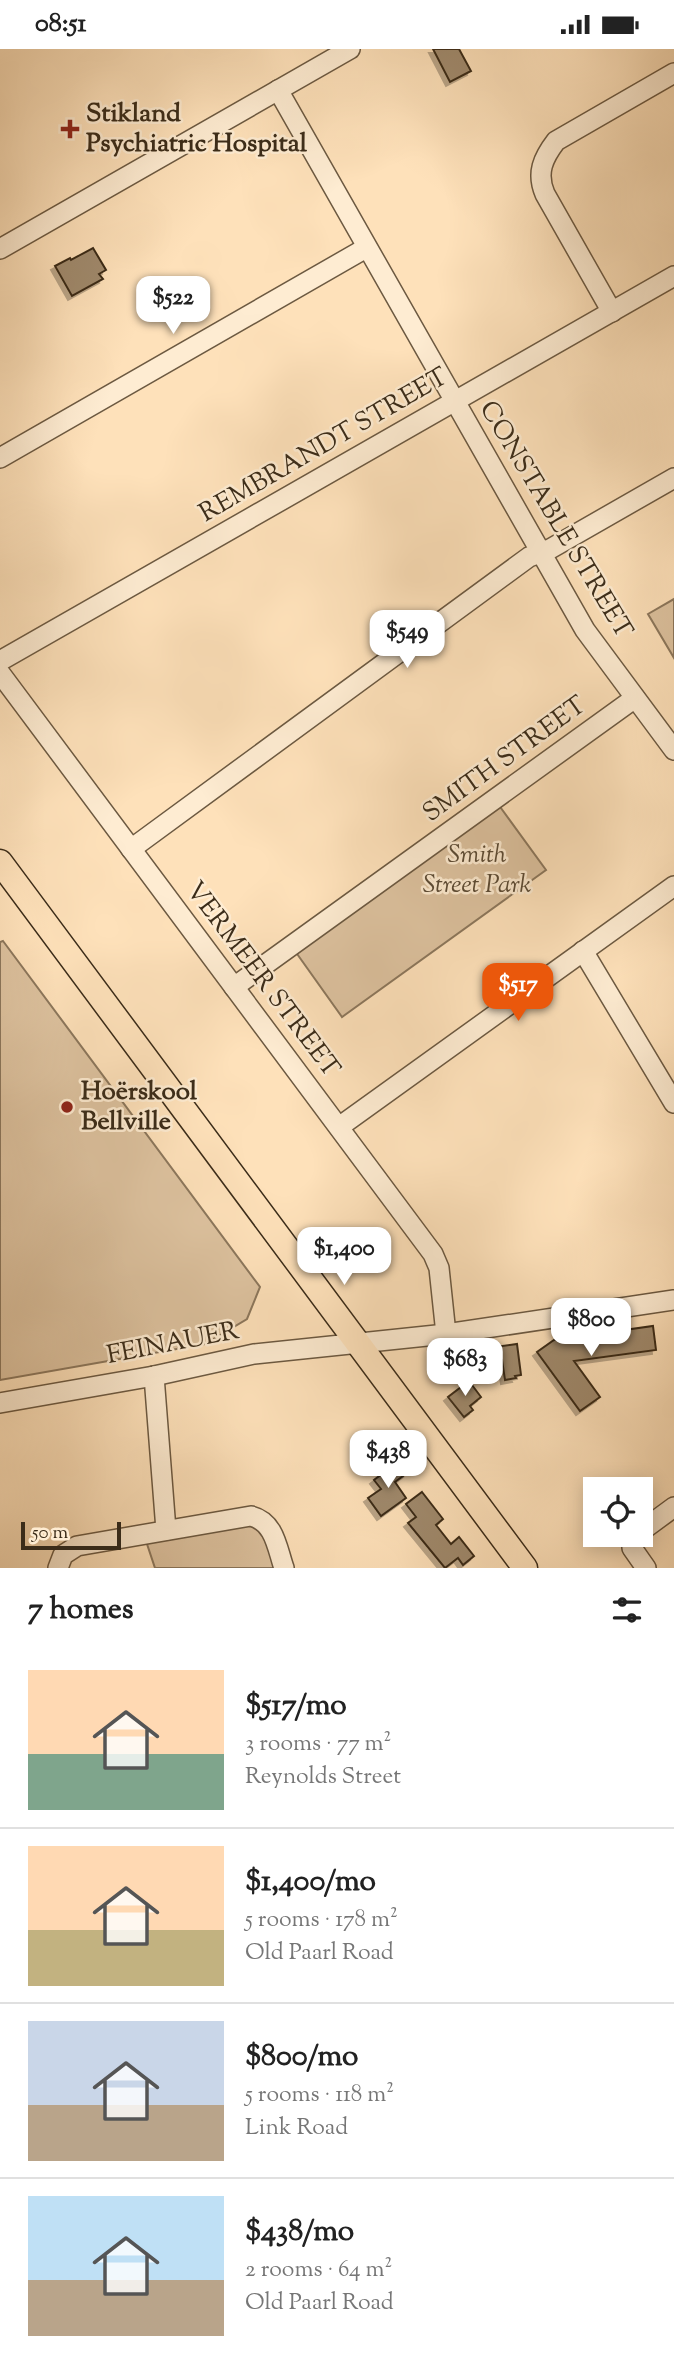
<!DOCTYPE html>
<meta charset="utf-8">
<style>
:root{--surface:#fff;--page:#f2f2f2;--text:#222;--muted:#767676;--line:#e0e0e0;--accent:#ea580c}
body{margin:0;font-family:"Sorts Mill Goudy",serif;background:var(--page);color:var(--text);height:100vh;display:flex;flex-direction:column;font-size:26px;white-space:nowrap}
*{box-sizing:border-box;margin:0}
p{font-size:23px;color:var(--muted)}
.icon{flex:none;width:38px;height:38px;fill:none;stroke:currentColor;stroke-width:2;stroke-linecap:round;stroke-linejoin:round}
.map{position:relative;height:1519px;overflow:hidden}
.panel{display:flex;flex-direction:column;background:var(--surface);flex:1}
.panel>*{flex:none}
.controls{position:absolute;left:583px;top:1428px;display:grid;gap:14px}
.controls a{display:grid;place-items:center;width:70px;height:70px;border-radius:0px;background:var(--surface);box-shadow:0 4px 18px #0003;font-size:35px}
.scale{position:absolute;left:21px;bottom:18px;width:100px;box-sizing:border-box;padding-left:7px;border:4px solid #3b2c19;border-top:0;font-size:19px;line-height:24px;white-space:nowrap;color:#3b2c19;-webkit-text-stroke:5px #feecd2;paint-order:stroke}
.price{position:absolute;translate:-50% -60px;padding:0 16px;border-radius:14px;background:#fff;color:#222;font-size:23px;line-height:46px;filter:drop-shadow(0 2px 4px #0008)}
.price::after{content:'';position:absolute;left:50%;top:42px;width:21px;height:16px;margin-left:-10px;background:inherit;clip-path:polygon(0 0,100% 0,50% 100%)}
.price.on{background:var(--accent);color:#fff}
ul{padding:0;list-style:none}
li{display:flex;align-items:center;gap:21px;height:175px;padding:0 28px}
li+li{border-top:2px solid var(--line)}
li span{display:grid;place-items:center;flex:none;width:196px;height:140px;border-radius:0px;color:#555}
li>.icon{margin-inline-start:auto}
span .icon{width:84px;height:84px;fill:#fffc;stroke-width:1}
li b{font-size:30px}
h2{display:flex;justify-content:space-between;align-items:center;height:84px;padding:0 28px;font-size:30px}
.status{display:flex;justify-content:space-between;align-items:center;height:49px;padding:0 35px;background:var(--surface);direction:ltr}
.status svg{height:19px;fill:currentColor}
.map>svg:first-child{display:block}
</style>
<div class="status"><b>08:51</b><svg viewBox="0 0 49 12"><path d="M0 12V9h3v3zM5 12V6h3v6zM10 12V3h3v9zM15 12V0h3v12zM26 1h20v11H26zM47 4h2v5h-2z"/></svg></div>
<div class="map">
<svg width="674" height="1519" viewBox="0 0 674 1519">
<defs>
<filter id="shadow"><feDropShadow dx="-4" dy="4" stdDeviation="0" flood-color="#0004"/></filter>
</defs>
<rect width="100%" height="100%" fill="#fee1ba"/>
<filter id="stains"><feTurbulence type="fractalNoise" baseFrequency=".00286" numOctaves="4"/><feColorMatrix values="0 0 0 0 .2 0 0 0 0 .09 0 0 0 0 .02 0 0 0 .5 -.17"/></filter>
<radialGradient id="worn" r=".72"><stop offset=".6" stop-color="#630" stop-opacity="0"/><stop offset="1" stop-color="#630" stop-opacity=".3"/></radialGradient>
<g fill="#ddc29f" stroke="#8c775c" stroke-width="2">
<path d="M674,550V609L648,565Z"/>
<path d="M498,755L546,821L342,968L295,902Z"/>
<path d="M3,892L260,1238L247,1270L205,1295L0,1331V893Z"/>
<path d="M246,1474L261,1478L277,1519H155L146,1492Z"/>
</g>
<g fill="#a08a6d" stroke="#3b2c19" stroke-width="2" filter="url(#shadow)">
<path d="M433,0H459L471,22L450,33Z"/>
<path d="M93,199L106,221L99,225L103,230L72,247L55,217L70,209L71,211Z"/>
<path d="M653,1277L656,1301L574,1312L600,1348L580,1362L537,1303L554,1291Z"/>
<path d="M517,1295L521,1326L515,1327L516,1329L505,1331L502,1311L468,1316L466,1302Z"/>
<path d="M469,1332L481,1348L470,1357L473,1361L464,1368L448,1348Z"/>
<path d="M398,1413L407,1424L395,1433L406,1449L381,1467L368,1449L381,1440L374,1431Z"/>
<path d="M422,1443L443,1470L436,1476L451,1495L459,1488L474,1507L463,1516L458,1509L445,1519L408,1474L416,1468L406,1455Z"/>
</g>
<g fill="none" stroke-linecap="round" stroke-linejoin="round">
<g stroke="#6c5941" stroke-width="22">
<g id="minor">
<path d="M278,41L585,581L674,701"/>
<path d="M0,200L350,0"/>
<path d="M612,263L545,145C536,124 543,109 556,92L674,24"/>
<path d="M0,409L366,199"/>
<path d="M0,612L674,227"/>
<path d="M0,624L433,1205L439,1219L446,1285"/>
<path d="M131,800L529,508L550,500L674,429"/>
<path d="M583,902L674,1054"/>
<path d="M234,938L635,649"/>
<path d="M339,1078L674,837"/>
<path d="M154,1327L166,1481"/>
<path d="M0,1354L154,1327L254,1305L446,1285L674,1251"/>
<path d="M640,1483L674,1458"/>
<path d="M638,1486L632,1493V1499L646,1519"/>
<path d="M58,1519L63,1506L77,1497L251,1467C275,1473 277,1499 284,1519"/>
</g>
</g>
<g stroke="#3b2c19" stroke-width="27">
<path id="major" d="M0,813L525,1519"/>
</g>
<use href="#minor" stroke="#feecd2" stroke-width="19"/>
<use href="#major" stroke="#fee1ba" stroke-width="24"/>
</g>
<g fill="#8f2418" stroke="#feecd2" stroke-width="2.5">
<path d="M66.5 69.5h7v7h7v7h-7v7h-7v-7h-7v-7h7z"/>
<circle cx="67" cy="1058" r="7"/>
</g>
<g text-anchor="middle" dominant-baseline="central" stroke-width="5" stroke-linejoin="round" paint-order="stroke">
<g font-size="26" font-weight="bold" fill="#3b2c19" stroke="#feecd2" text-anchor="start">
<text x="86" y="65">Stikland<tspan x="86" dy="30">Psychiatric Hospital</tspan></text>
<text x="81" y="1043">Hoërskool<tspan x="81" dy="30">Bellville</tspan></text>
</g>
<g font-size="26" fill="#3b2c19" stroke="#feecd2">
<text transform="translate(324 397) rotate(-30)">REMBRANDT STREET</text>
<text transform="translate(555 471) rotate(59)">CONSTABLE STREET</text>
<text transform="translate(505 711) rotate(-36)">SMITH STREET</text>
<text transform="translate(262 931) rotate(53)">VERMEER STREET</text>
<text transform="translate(173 1295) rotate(-11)">FEINAUER</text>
</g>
<g font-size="26" font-style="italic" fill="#5b4a34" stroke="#feecd2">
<text x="477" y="806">Smith<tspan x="477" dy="30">Street Park</tspan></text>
</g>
</g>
<rect width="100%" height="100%" filter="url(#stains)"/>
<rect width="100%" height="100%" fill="url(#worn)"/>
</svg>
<div class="controls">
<a><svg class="icon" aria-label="locate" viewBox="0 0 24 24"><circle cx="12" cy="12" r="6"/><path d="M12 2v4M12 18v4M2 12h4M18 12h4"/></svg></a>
</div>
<div class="scale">50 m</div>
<b class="price" style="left:173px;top:287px">$522</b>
<b class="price" style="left:407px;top:621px">$549</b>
<b class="price on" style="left:518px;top:974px">$517</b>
<b class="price" style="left:344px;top:1238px">$1,400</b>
<b class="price" style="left:591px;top:1309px">$800</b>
<b class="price" style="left:465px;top:1349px">$683</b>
<b class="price" style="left:388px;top:1441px">$438</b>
</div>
<section class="panel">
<h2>7 homes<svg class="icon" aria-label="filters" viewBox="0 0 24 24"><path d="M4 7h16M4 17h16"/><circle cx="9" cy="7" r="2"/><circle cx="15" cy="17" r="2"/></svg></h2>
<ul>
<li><span style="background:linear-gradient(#ffd9b3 60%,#7fa58c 0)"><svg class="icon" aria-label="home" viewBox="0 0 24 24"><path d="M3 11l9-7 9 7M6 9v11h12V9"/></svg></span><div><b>$517/mo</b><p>3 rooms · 77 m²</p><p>Reynolds Street</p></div></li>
<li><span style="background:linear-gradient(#ffd9b3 60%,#c2b280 0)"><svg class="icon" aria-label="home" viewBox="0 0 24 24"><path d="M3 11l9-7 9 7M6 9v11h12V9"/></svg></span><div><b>$1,400/mo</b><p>5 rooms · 178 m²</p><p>Old Paarl Road</p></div></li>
<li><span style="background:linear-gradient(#c9d6e8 60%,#b9a48a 0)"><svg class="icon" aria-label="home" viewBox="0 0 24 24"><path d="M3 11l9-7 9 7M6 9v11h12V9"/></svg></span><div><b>$800/mo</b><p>5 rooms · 118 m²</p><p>Link Road</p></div></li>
<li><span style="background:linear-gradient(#bfe0f5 60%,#b9a48a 0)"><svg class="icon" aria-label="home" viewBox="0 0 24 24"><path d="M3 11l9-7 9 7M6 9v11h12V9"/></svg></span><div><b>$438/mo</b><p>2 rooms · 64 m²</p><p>Old Paarl Road</p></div></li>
</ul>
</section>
